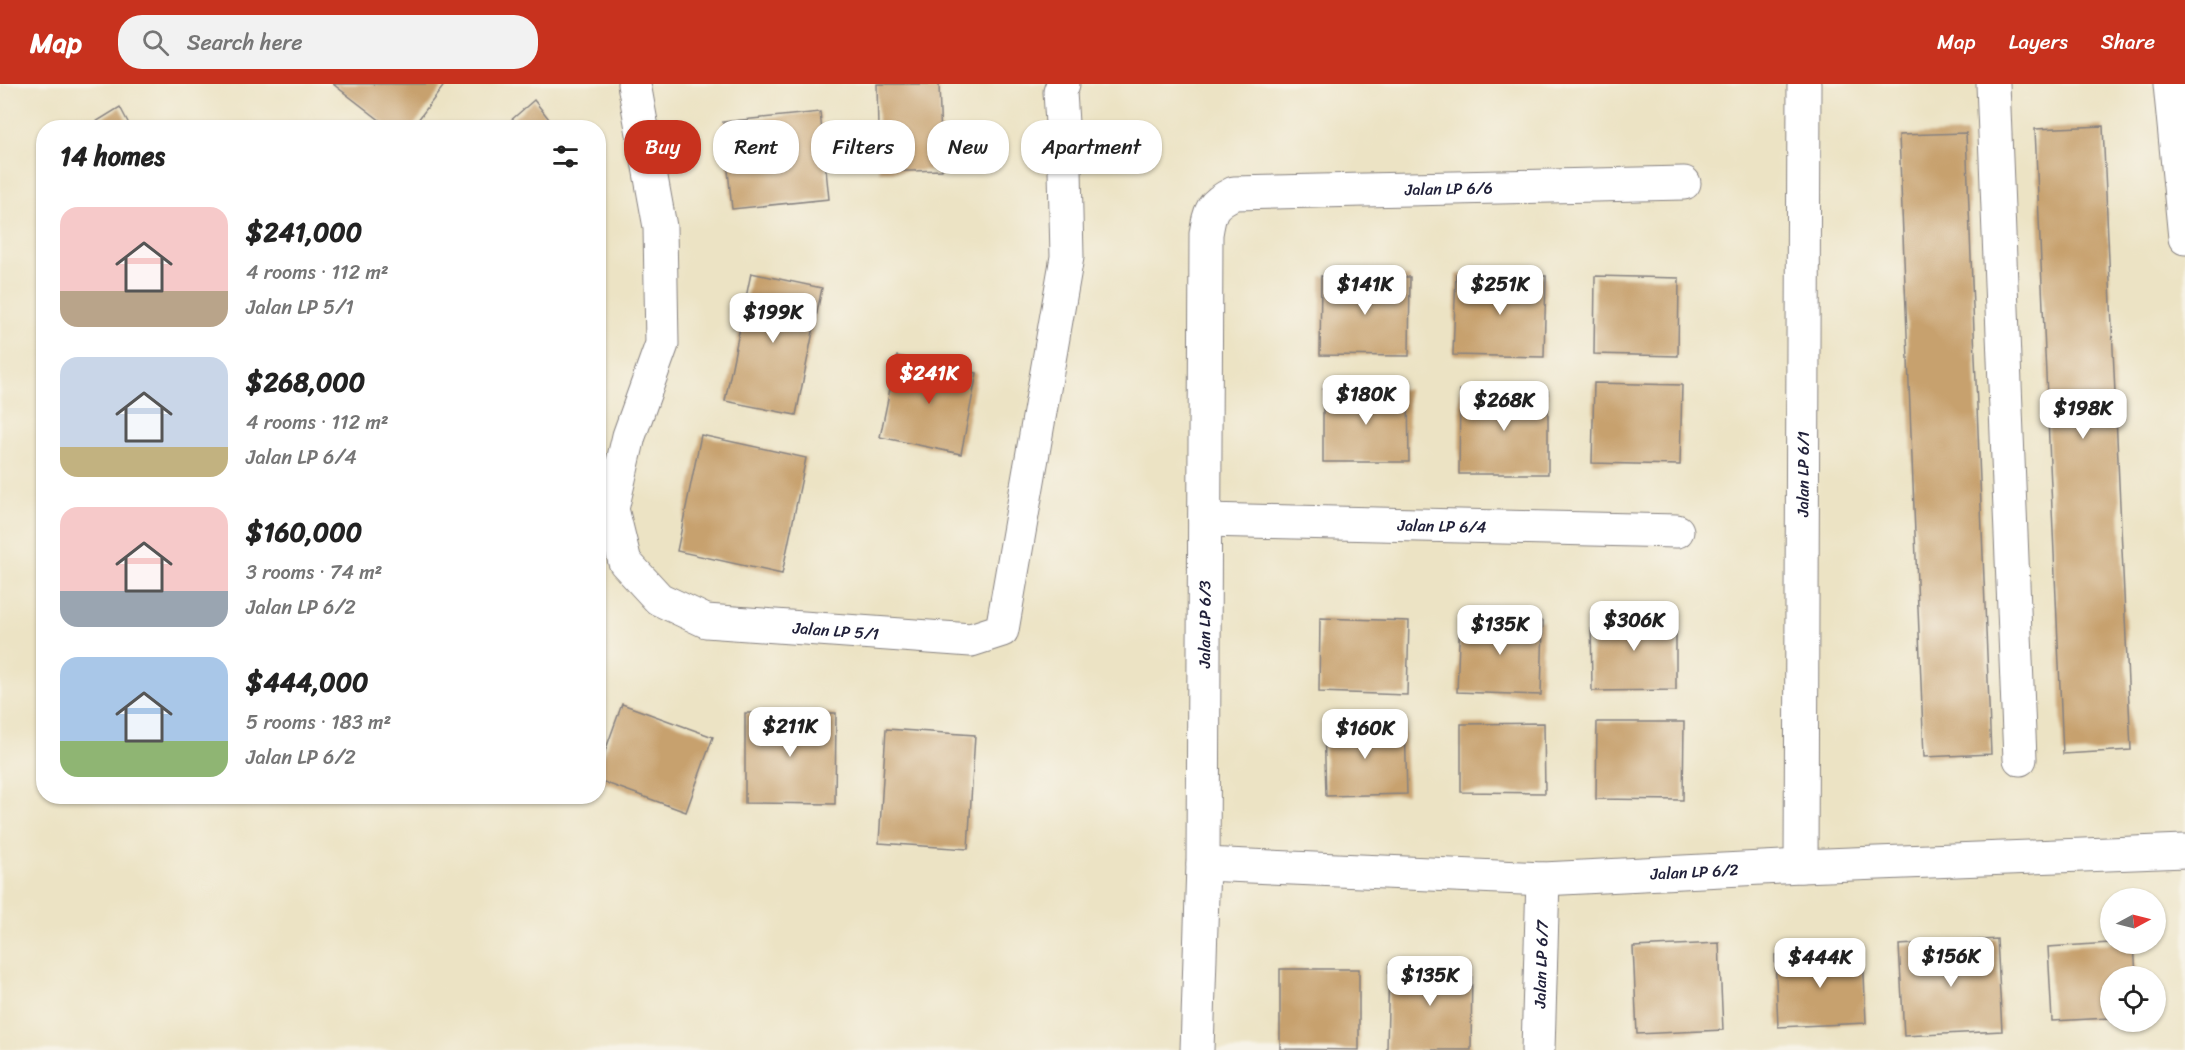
<!DOCTYPE html>
<meta charset="utf-8">
<style>
:root{--surface:#fff;--page:#f2f2f2;--text:#222;--muted:#767676;--accent:#c8321e}
body{margin:0;font-family:Sriracha,sans-serif;background:var(--page);color:var(--text);height:100vh;display:flex;flex-direction:column;font-size:22px;white-space:nowrap}
*{box-sizing:border-box;margin:0}
p{font-size:20px;color:var(--muted)}
.icon{flex:none;width:33px;height:33px;fill:none;stroke:currentColor;stroke-width:2;stroke-linecap:round;stroke-linejoin:round}
.map{position:relative;flex:1;overflow:hidden}
.side{position:absolute;left:36px;top:36px;width:570px;height:684px;display:flex;flex-direction:column;background:var(--surface);border-radius:24px;box-shadow:0 2px 4px #0004}
.side>*{flex:none}
.banner{position:absolute;left:624px;top:36px;width:570px;height:54px;display:flex;gap:12px}
.needle{width:39px;rotate:83deg}
.fabs{position:absolute;left:2100px;top:804px;display:grid;gap:12px}
.fabs a{display:grid;place-items:center;width:66px;height:66px;border-radius:50%;background:var(--surface);box-shadow:0 2px 4px #0004;font-size:30px}
.price{position:absolute;translate:-50% -51px;padding:0 14px;border-radius:12px;background:#fff;color:#222;font-size:20px;line-height:39px;filter:drop-shadow(0 2px 3px #0008)}
.price::after{content:'';position:absolute;left:50%;top:36px;width:18px;height:14px;margin-left:-9px;background:inherit;clip-path:polygon(0 0,100% 0,50% 100%)}
.price.current{background:var(--accent);color:#fff}
ul{padding:0;list-style:none}
li{display:flex;align-items:center;gap:18px;height:150px;padding:0 24px}
li span{display:grid;place-items:center;flex:none;width:168px;height:120px;border-radius:18px;color:#555}
li>.icon{margin-inline-start:auto}
span .icon{width:72px;height:72px;fill:#fffc;stroke-width:1}
li b{font-size:26px}
h2{display:flex;justify-content:space-between;align-items:center;height:72px;padding:0 24px;font-size:26px}
.pill{padding:0 21px;border-radius:24px;background:var(--surface);box-shadow:0 2px 4px #0004;font-size:21px;line-height:54px}
.pill.current{background:var(--accent);color:#fff}
header{display:flex;align-items:center;gap:36px;box-sizing:border-box;height:84px;padding:0 30px;background:var(--accent);color:#fff}
header strong{font-size:28px}
nav{display:flex;gap:33px;margin-inline-start:auto;font-size:21px}
.search{width:420px;height:54px;background:var(--page);display:flex;align-items:center;gap:15px;box-sizing:border-box;padding:0 21px;border-radius:24px;color:var(--muted);font-size:22px}
.map>svg:first-child{display:block}
</style>
<header>
<strong>Map</strong>
<div class="search"><svg class="icon" aria-label="search" viewBox="0 0 24 24"><circle cx="10" cy="10" r="6"/><path d="M15 15l6 6"/></svg>Search here</div>
<nav><a>Map</a><a>Layers</a><a>Share</a></nav>
</header>
<div class="map">
<svg width="2185" height="966" viewBox="0 0 2185 966">
<rect width="100%" height="100%" fill="#f7f3e8"/>
<filter id="ink" filterUnits="userSpaceOnUse"><feTurbulence type="fractalNoise" baseFrequency=".0167" numOctaves="2"/><feDisplacementMap in="SourceGraphic" scale="12" xChannelSelector="R" yChannelSelector="G"/><feConvolveMatrix kernelMatrix="1 2 1 2 8 2 1 2 1" color-interpolation-filters="sRGB"/></filter>
<filter id="wash" filterUnits="userSpaceOnUse"><feTurbulence type="fractalNoise" baseFrequency=".008" numOctaves="4" result="noise"/><feDisplacementMap in="SourceGraphic" scale="24" xChannelSelector="R" yChannelSelector="G"/><feGaussianBlur stdDeviation="1.35" result="paint"/><feColorMatrix in="noise" values="0 0 0 0 0 0 0 0 0 0 0 0 0 0 0 0 0 1.4 0 .05"/><feComposite in="paint" operator="in"/></filter>
<g filter="url(#wash)">
<rect width="100%" height="100%" fill="#ece3c4"/>
<g id="blocks">
<g fill="#c7a16e">
<path d="M333,0H445L412,44H390Z"/>
<path d="M877,0H939L942,86L879,88Z"/>
<path d="M534,16L556,44H502Z"/>
<path d="M120,23L131,44H86Z"/>
<path d="M820,28L829,115L732,125L723,38Z"/>
<path d="M2103,42L2131,666L2063,670L2035,45Z"/>
<path d="M1966,49L1991,670L1924,673L1899,51Z"/>
<path d="M751,189L822,204L796,331L725,317Z"/>
<path d="M1456,190L1546,192L1544,273L1453,271Z"/>
<path d="M1321,192L1410,193L1409,272L1320,271Z"/>
<path d="M1595,192L1679,194L1678,272L1594,270Z"/>
<path d="M897,272L977,289L961,370L880,353Z"/>
<path d="M1594,299L1682,301L1680,381L1592,379Z"/>
<path d="M1323,305H1408L1409,378H1323Z"/>
<path d="M1460,306L1548,307V390H1459Z"/>
<path d="M701,351L806,374L782,490L677,467Z"/>
<path d="M1591,530H1676V606L1592,607Z"/>
<path d="M1460,533L1543,537L1541,611L1457,608Z"/>
<path d="M1320,534L1409,537L1407,611L1319,608Z"/>
<path d="M622,620L713,653L686,728L598,696V687Z"/>
<path d="M745,629H836L835,720L745,719Z"/>
<path d="M1597,638H1684L1683,716L1596,715Z"/>
<path d="M1544,639L1545,709L1461,708V640Z"/>
<path d="M1405,640L1407,710L1326,712L1324,641Z"/>
<path d="M886,645L975,651L968,765L879,759Z"/>
<path d="M1997,855L2002,947L1904,952L1899,861Z"/>
<path d="M1719,859L1723,946L1637,950L1633,863Z"/>
<path d="M2110,859L2134,860L2136,892H2110V934L2052,937L2048,863Z"/>
<path d="M1863,867L1866,939L1778,943L1775,871Z"/>
<path d="M1389,880L1472,881L1471,966H1387Z"/>
<path d="M1280,885H1359V966L1280,965Z"/>
</g>
</g>
</g>
<g filter="url(#ink)">
<use href="#blocks" fill-opacity="0" stroke="#878280" stroke-width="1.5"/>
<g fill="none" stroke-linecap="round" stroke-linejoin="round">
<g stroke="#878280" stroke-width="35">
<g id="minor">
<path id="s1" d="M634,0L660,143L662,260L629,352L612,425L625,478L659,515L706,537L971,556L1002,546L1067,173L1065,86L1060,8L1063,0"/>
<path d="M1993,0L2020,675"/>
<path d="M2170,0L2185,154"/>
<path id="s2" d="M1205,436L1677,447"/>
<path id="s3" d="M1203,780L1543,795L1801,782L2185,767"/>
<path id="s4" d="M1801,782L1804,0"/>
<path id="s5" d="M1197,966L1203,780L1206,150C1210,126 1211,120 1234,109L1684,99"/>
<path id="s6" d="M1538,966L1543,795"/>
</g>
</g>
<use href="#minor" stroke="#fff" stroke-width="33"/>
</g>
</g>
<g text-anchor="middle" dominant-baseline="central" stroke-width="4.5" stroke-linejoin="round" paint-order="stroke">
<g font-size="16" fill="#22223b" stroke="#f7f3e8">
<text stroke="none"><textPath href="#s5" startOffset="1084">Jalan LP 6/6</textPath></text>
<text stroke="none"><textPath href="#s4" startOffset="392">Jalan LP 6/1</textPath></text>
<text stroke="none"><textPath href="#s2" startOffset="237">Jalan LP 6/4</textPath></text>
<text stroke="none"><textPath href="#s5" startOffset="426">Jalan LP 6/3</textPath></text>
<text stroke="none"><textPath href="#s1" startOffset="722">Jalan LP 5/1</textPath></text>
<text stroke="none"><textPath href="#s3" startOffset="492">Jalan LP 6/2</textPath></text>
<text stroke="none"><textPath href="#s6" startOffset="86">Jalan LP 6/7</textPath></text>
</g>
</g>
</svg>
<div class="fabs">
<a><svg class="needle" viewBox="-14 -14 28 28"><path d="M0-13l5 13h-10z" fill="#e53935"/><path d="M0 13l5-13h-10z" fill="#767676"/></svg></a>
<a><svg class="icon" aria-label="locate" viewBox="0 0 24 24"><circle cx="12" cy="12" r="6"/><path d="M12 2v4M12 18v4M2 12h4M18 12h4"/></svg></a>
</div>
<b class="price" style="left:1365px;top:232px">$141K</b>
<b class="price" style="left:1500px;top:232px">$251K</b>
<b class="price" style="left:773px;top:260px">$199K</b>
<b class="price current" style="left:929px;top:321px">$241K</b>
<b class="price" style="left:1366px;top:342px">$180K</b>
<b class="price" style="left:1504px;top:348px">$268K</b>
<b class="price" style="left:2083px;top:356px">$198K</b>
<b class="price" style="left:1634px;top:568px">$306K</b>
<b class="price" style="left:1500px;top:572px">$135K</b>
<b class="price" style="left:790px;top:674px">$211K</b>
<b class="price" style="left:1365px;top:676px">$160K</b>
<b class="price" style="left:1951px;top:904px">$156K</b>
<b class="price" style="left:1820px;top:905px">$444K</b>
<b class="price" style="left:1430px;top:923px">$135K</b>
<div class="banner">
<a class="pill current">Buy</a>
<a class="pill">Rent</a>
<a class="pill">Filters</a>
<a class="pill">New</a>
<a class="pill">Apartment</a>
</div>
<section class="side">
<h2>14 homes<svg class="icon" aria-label="filters" viewBox="0 0 24 24"><path d="M4 7h16M4 17h16"/><circle cx="9" cy="7" r="2"/><circle cx="15" cy="17" r="2"/></svg></h2>
<ul>
<li><span style="background:linear-gradient(#f6c9c9 70%,#b9a48a 0)"><svg class="icon" aria-label="home" viewBox="0 0 24 24"><path d="M3 11l9-7 9 7M6 9v11h12V9"/></svg></span><div><b>$241,000</b><p>4 rooms · 112 m²</p><p>Jalan LP 5/1</p></div></li>
<li><span style="background:linear-gradient(#c9d6e8 75%,#c2b280 0)"><svg class="icon" aria-label="home" viewBox="0 0 24 24"><path d="M3 11l9-7 9 7M6 9v11h12V9"/></svg></span><div><b>$268,000</b><p>4 rooms · 112 m²</p><p>Jalan LP 6/4</p></div></li>
<li><span style="background:linear-gradient(#f6c9c9 70%,#9aa5b1 0)"><svg class="icon" aria-label="home" viewBox="0 0 24 24"><path d="M3 11l9-7 9 7M6 9v11h12V9"/></svg></span><div><b>$160,000</b><p>3 rooms · 74 m²</p><p>Jalan LP 6/2</p></div></li>
<li><span style="background:linear-gradient(#a9c7e8 70%,#8fb573 0)"><svg class="icon" aria-label="home" viewBox="0 0 24 24"><path d="M3 11l9-7 9 7M6 9v11h12V9"/></svg></span><div><b>$444,000</b><p>5 rooms · 183 m²</p><p>Jalan LP 6/2</p></div></li>
</ul>
</section>
</div>
